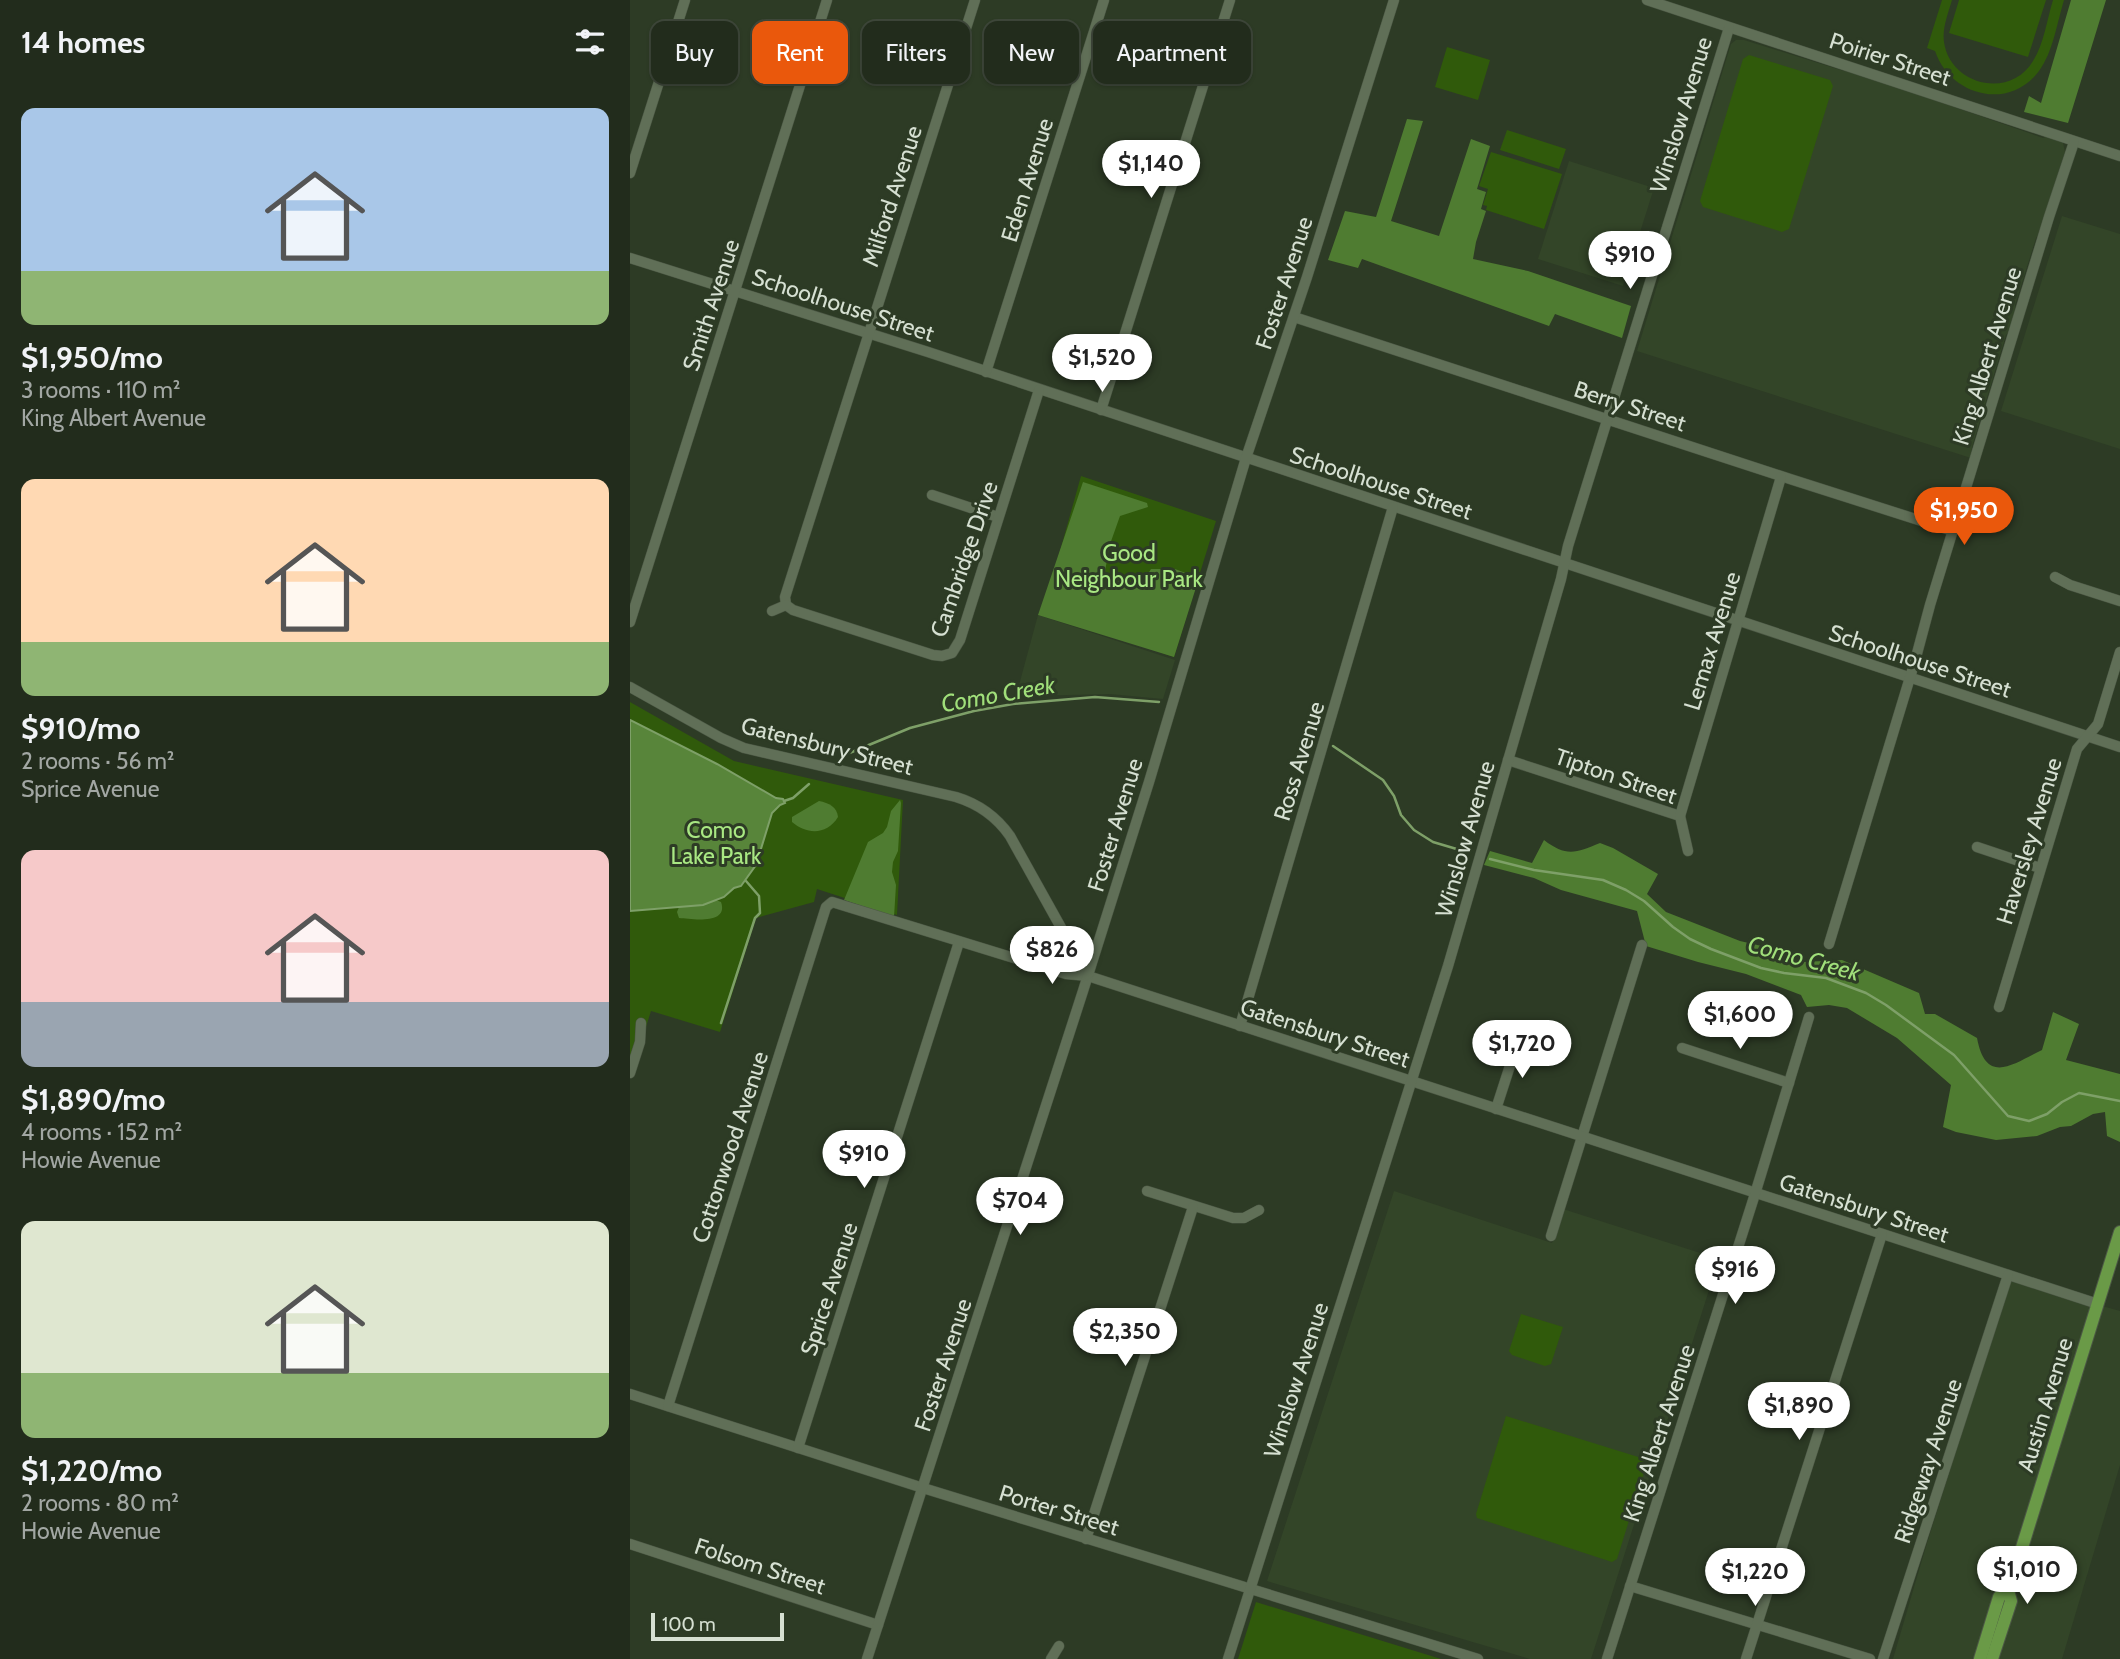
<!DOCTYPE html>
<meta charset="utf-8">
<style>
:root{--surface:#222c1c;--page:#2e3829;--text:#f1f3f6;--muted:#a2a7a3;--line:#3f483b;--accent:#ea580c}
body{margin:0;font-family:Cabin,sans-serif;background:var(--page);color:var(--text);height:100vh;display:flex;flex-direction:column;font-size:26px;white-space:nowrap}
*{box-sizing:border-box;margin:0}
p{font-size:23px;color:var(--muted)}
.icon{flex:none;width:38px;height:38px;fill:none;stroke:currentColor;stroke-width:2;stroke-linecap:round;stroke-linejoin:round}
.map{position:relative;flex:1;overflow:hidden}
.panel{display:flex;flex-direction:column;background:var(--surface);width:630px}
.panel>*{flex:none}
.top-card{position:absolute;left:21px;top:21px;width:665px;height:63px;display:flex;gap:14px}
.scale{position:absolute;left:21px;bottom:18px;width:133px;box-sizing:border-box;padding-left:7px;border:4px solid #d6e0d2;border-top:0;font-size:19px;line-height:24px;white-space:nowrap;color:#d6e0d2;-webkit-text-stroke:5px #2d3b25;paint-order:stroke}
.price{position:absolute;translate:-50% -60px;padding:0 16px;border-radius:24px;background:#fff;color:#222;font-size:23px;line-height:46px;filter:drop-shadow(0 2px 4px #0008)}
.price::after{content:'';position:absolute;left:50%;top:42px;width:21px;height:16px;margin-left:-10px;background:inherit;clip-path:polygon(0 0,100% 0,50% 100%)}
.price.selected{background:var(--accent);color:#fff}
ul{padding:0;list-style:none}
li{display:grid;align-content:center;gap:14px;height:371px;padding:0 21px}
li span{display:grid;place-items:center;height:217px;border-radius:14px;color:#555}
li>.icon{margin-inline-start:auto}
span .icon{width:126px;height:126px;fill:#fffc;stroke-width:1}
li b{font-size:30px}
h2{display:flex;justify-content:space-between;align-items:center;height:84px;padding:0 21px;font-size:30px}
.pill{padding:0 24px;border-radius:14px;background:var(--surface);box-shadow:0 2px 5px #0004,0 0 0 2px var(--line);font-size:24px;line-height:63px}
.pill.selected{background:var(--accent);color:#fff}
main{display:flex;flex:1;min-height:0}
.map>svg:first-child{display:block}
</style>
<main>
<section class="panel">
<h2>14 homes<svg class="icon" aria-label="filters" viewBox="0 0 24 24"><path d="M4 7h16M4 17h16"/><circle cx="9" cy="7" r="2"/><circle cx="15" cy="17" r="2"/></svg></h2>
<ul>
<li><span style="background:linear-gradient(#a9c7e8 75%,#8fb573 0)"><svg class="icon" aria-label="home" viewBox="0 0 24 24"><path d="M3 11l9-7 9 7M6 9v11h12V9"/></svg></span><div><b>$1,950/mo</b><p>3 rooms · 110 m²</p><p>King Albert Avenue</p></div></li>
<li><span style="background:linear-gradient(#ffd9b3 75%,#8fb573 0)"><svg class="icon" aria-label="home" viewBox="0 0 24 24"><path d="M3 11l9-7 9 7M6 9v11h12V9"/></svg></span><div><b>$910/mo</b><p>2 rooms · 56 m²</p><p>Sprice Avenue</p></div></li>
<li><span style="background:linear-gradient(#f6c9c9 70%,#9aa5b1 0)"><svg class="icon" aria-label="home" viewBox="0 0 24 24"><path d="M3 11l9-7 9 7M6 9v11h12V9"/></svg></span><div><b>$1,890/mo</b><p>4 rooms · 152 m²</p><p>Howie Avenue</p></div></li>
<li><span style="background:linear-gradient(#dfe7d0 70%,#8fb573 0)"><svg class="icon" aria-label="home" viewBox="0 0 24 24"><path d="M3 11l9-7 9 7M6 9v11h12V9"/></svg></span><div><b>$1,220/mo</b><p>2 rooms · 80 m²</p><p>Howie Avenue</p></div></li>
</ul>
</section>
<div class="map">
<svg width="1490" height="1659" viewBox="0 0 1490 1659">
<rect width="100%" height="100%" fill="#2d3b25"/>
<g fill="#334528">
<path d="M1106,40H1114L1214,71L1218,70L1413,138L1418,136L1433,143L1435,152L1409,234L1406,238L1385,305L1386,310L1379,332L1376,335L1342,447L1341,458L1007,351L1101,44Z"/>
<path d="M939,161L1024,188L993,286L908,259Z"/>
<path d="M1432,216L1490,234V449L1371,411Z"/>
<path d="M408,615L545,660L533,699L480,694L396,696L385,700Z"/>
<path d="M764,1191L922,1243L933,1209L1089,1259L961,1659H900L637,1581Z"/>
<path d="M1380,1280L1490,1311V1465L1432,1659H1263L1297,1543Z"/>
</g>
<g fill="#305a0b">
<path d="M1312,0H1322C1318,14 1312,28 1314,42C1320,85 1380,100 1403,61C1414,44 1417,19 1423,0H1434C1427,23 1423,52 1409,71C1378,112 1320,95 1305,51L1297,48Z"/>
<path d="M1329,0H1416L1398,57L1319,33Z"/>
<path d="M817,47L860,60L848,100L805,87Z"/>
<path d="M1119,55L1200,80L1203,86L1159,229L1152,232L1073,207L1070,201L1113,59Z"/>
<path d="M877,130L936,149L929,169L870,150Z"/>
<path d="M861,152L932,174L914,229L856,210L857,206L853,205L858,189L849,186Z"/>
<path d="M451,476L586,521L544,657L413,612Z"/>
<path d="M0,702L104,761L273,800L267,915L187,889L184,902L126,918L90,1032L21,1011L6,1059L0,1057Z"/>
<path d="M891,1314L933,1327L921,1364L915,1366L882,1355L879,1351Z"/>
<path d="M876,1416L1018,1460L987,1559L982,1562L847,1518L846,1514Z"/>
<path d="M626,1602L811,1659H608Z"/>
</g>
<g fill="#4f7c31">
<path d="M1441,0H1476L1438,123L1394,112L1399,96L1411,103Z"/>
<path d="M777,119L793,121L761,221L809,236L841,139L860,146L847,189L856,192L851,209L856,211L846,242L843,259L898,271L1001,306L992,338L925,314L919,326L732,259L728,268L698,260L715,211L746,217Z"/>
<path d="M453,482L517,503L518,507L490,516L479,547L475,572L486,581L511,585L521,569H545L569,578L544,657L408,615Z"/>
<path d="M270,800L271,803L268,851L263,862L262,872L266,885L264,917L214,900L238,842L253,833L257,827L261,811Z"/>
<path d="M189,801C199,803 207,807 208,817C197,835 177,835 162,822V817Z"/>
<path d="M914,840C936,857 946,853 970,843L983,848L1028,874L1017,894L1036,912L1110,941L1136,947L1174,962L1212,960L1289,993L1295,1014H1305L1347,1038C1356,1086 1383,1064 1412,1050L1423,1012L1449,1024L1436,1060L1490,1074V1142L1477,1136L1475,1112L1463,1114L1441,1126L1430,1127L1407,1136L1366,1140L1326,1132L1313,1127L1321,1085L1267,1038L1217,1008L1199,1005L1177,1007L1171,995L1116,974L1068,962L1016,946L1007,911L931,890L904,878L854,865L860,851L902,863Z"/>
<path d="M86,900L91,902C99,925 62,919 49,918L47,912L49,907L73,905Z"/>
</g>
<path fill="#58853a" stroke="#7ea068" stroke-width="2" d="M0,720L87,764L146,798L153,799L155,803L150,805L142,813L126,865L111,886L104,888L94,897L73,905L0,911Z"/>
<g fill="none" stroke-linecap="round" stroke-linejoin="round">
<g stroke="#7ea068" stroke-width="2.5">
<path d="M703,746L753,780L764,796L771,815L784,830L803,842L830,850"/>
<path d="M217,754L280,728L344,711L383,704L465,697L529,702"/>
<path d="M154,801L163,798L179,784"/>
<path d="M860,859L904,870L973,880L996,890L1014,901L1043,927L1060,939L1081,949L1131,968L1154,973L1196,978L1236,993L1256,1005L1324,1055L1378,1116L1399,1121L1417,1114L1432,1102L1449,1093L1490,1101"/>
<path d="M91,1023L125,918L130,913L129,896L116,881"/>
</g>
<g stroke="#4b5744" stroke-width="11">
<g id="minor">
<path d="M1017,0L1490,156"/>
<path d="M0,173L55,0"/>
<path d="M0,258L298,352L1490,747"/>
<path d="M664,317L1160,479L1323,531"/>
<path d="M356,372L474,0"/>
<path d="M471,410L600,0"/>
<path d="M302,495L368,517"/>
<path d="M1425,577L1440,585L1490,601"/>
<path d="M156,605L155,597L345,0"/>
<path d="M156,605L163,610L303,655L312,656L322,653L330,640L409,390"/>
<path d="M142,611L156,605"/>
<path d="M0,622L197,0"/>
<path d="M0,687L91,738L114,748L326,797C349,804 366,816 380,836L458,976"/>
<path d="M878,760L1050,816L1058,851"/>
<path d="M1050,816L1151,477"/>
<path d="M1347,847L1410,868"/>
<path d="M1199,944L1285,661L1300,605L1419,217L1444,142"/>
<path d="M1369,1007L1447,749L1468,724L1490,652"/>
<path d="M610,1026L763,507"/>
<path d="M1052,1048L1159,1083"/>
<path d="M0,1073L10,1042L11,1023"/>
<path d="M866,1109L888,1041"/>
<path d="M517,1191L603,1218H614L629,1210"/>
<path d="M921,1236L1012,945"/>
<path d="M0,1394L293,1488L848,1659"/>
<path d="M38,1406L196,907L202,902L436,974L458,976L1468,1304"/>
<path d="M168,1448L329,942"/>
<path d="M456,1539L563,1207"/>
<path d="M0,1544L248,1625"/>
<path d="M1000,1586L1240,1659"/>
<path d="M237,1659L453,991L519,782L616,458L677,277L764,0"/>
<path d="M421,1659L429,1646"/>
<path d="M598,1659L818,966L931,579L938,546L1099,28"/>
<path d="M977,1659L1125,1194L1179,1017"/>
<path d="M1116,1659L1252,1234"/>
<path d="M1253,1659L1378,1275"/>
</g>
</g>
<g stroke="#4b5744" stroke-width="14">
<g id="major">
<path d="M1350,1659L1369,1597L1378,1590L1390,1554L1490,1232"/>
<path d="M1362,1659L1381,1601L1378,1590"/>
</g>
</g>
<use href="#minor" stroke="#606f57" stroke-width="10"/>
<use href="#major" stroke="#6a9a47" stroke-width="12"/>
</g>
<g text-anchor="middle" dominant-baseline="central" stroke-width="6" stroke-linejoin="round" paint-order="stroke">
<g font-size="23" fill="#d6e0d2" stroke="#2d3b25">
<text transform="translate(1260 59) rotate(18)">Poirier Street</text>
<text transform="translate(1051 115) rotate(-73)">Winslow Avenue</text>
<text transform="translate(397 180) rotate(-73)">Eden Avenue</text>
<text transform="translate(262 196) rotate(-72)">Milford Avenue</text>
<text transform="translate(654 283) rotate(-72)">Foster Avenue</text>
<text transform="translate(81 305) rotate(-72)">Smith Avenue</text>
<text transform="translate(213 305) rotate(18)">Schoolhouse Street</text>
<text transform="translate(1357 356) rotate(-73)">King Albert Avenue</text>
<text transform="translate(1000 406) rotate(18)">Berry Street</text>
<text transform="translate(751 483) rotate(18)">Schoolhouse Street</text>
<text transform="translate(334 559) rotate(-71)">Cambridge Drive</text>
<text transform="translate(1082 641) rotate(-73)">Lemax Avenue</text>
<text transform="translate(1290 661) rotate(18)">Schoolhouse Street</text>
<text transform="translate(197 746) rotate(14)">Gatensbury Street</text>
<text transform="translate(669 761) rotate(-73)">Ross Avenue</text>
<text transform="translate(986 776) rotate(19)">Tipton Street</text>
<text transform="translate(485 825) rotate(-73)">Foster Avenue</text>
<text transform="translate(835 839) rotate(-74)">Winslow Avenue</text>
<text transform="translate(1399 841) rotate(-73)">Haversley Avenue</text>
<text transform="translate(695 1033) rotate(18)">Gatensbury Street</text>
<text transform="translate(100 1147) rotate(-72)">Cottonwood Avenue</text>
<text transform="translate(1234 1208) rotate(18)">Gatensbury Street</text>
<text transform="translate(199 1289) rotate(-72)">Sprice Avenue</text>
<text transform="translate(313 1365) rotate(-72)">Foster Avenue</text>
<text transform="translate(666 1380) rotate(-72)">Winslow Avenue</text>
<text transform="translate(1415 1405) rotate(-73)">Austin Avenue</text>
<text transform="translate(1029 1433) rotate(-72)">King Albert Avenue</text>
<text transform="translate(1298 1461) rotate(-72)">Ridgeway Avenue</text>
<text transform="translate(429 1510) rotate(17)">Porter Street</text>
<text transform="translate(130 1566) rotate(18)">Folsom Street</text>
</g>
<g font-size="23" fill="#a9e883" stroke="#2d3b25">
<text x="499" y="553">Good<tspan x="499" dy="26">Neighbour Park</tspan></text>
<text x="86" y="830">Como<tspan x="86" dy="26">Lake Park</tspan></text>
</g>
<g font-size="24" font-style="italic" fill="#a0df7a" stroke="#2d3b25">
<text transform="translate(368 694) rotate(-10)">Como Creek</text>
<text transform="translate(1174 958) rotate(15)">Como Creek</text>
</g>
</g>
</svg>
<div class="scale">100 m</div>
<b class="price" style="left:521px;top:200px">$1,140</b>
<b class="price" style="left:1000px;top:291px">$910</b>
<b class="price" style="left:472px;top:394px">$1,520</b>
<b class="price selected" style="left:1334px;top:547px">$1,950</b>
<b class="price" style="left:422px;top:986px">$826</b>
<b class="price" style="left:1110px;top:1051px">$1,600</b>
<b class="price" style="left:892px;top:1080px">$1,720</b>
<b class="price" style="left:234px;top:1190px">$910</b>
<b class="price" style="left:390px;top:1237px">$704</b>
<b class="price" style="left:1105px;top:1306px">$916</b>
<b class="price" style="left:495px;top:1368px">$2,350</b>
<b class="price" style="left:1169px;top:1442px">$1,890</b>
<b class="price" style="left:1397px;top:1606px">$1,010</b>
<b class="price" style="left:1125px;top:1608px">$1,220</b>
<div class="top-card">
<a class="pill">Buy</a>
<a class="pill selected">Rent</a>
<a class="pill">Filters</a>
<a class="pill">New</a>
<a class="pill">Apartment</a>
</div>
</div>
</main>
